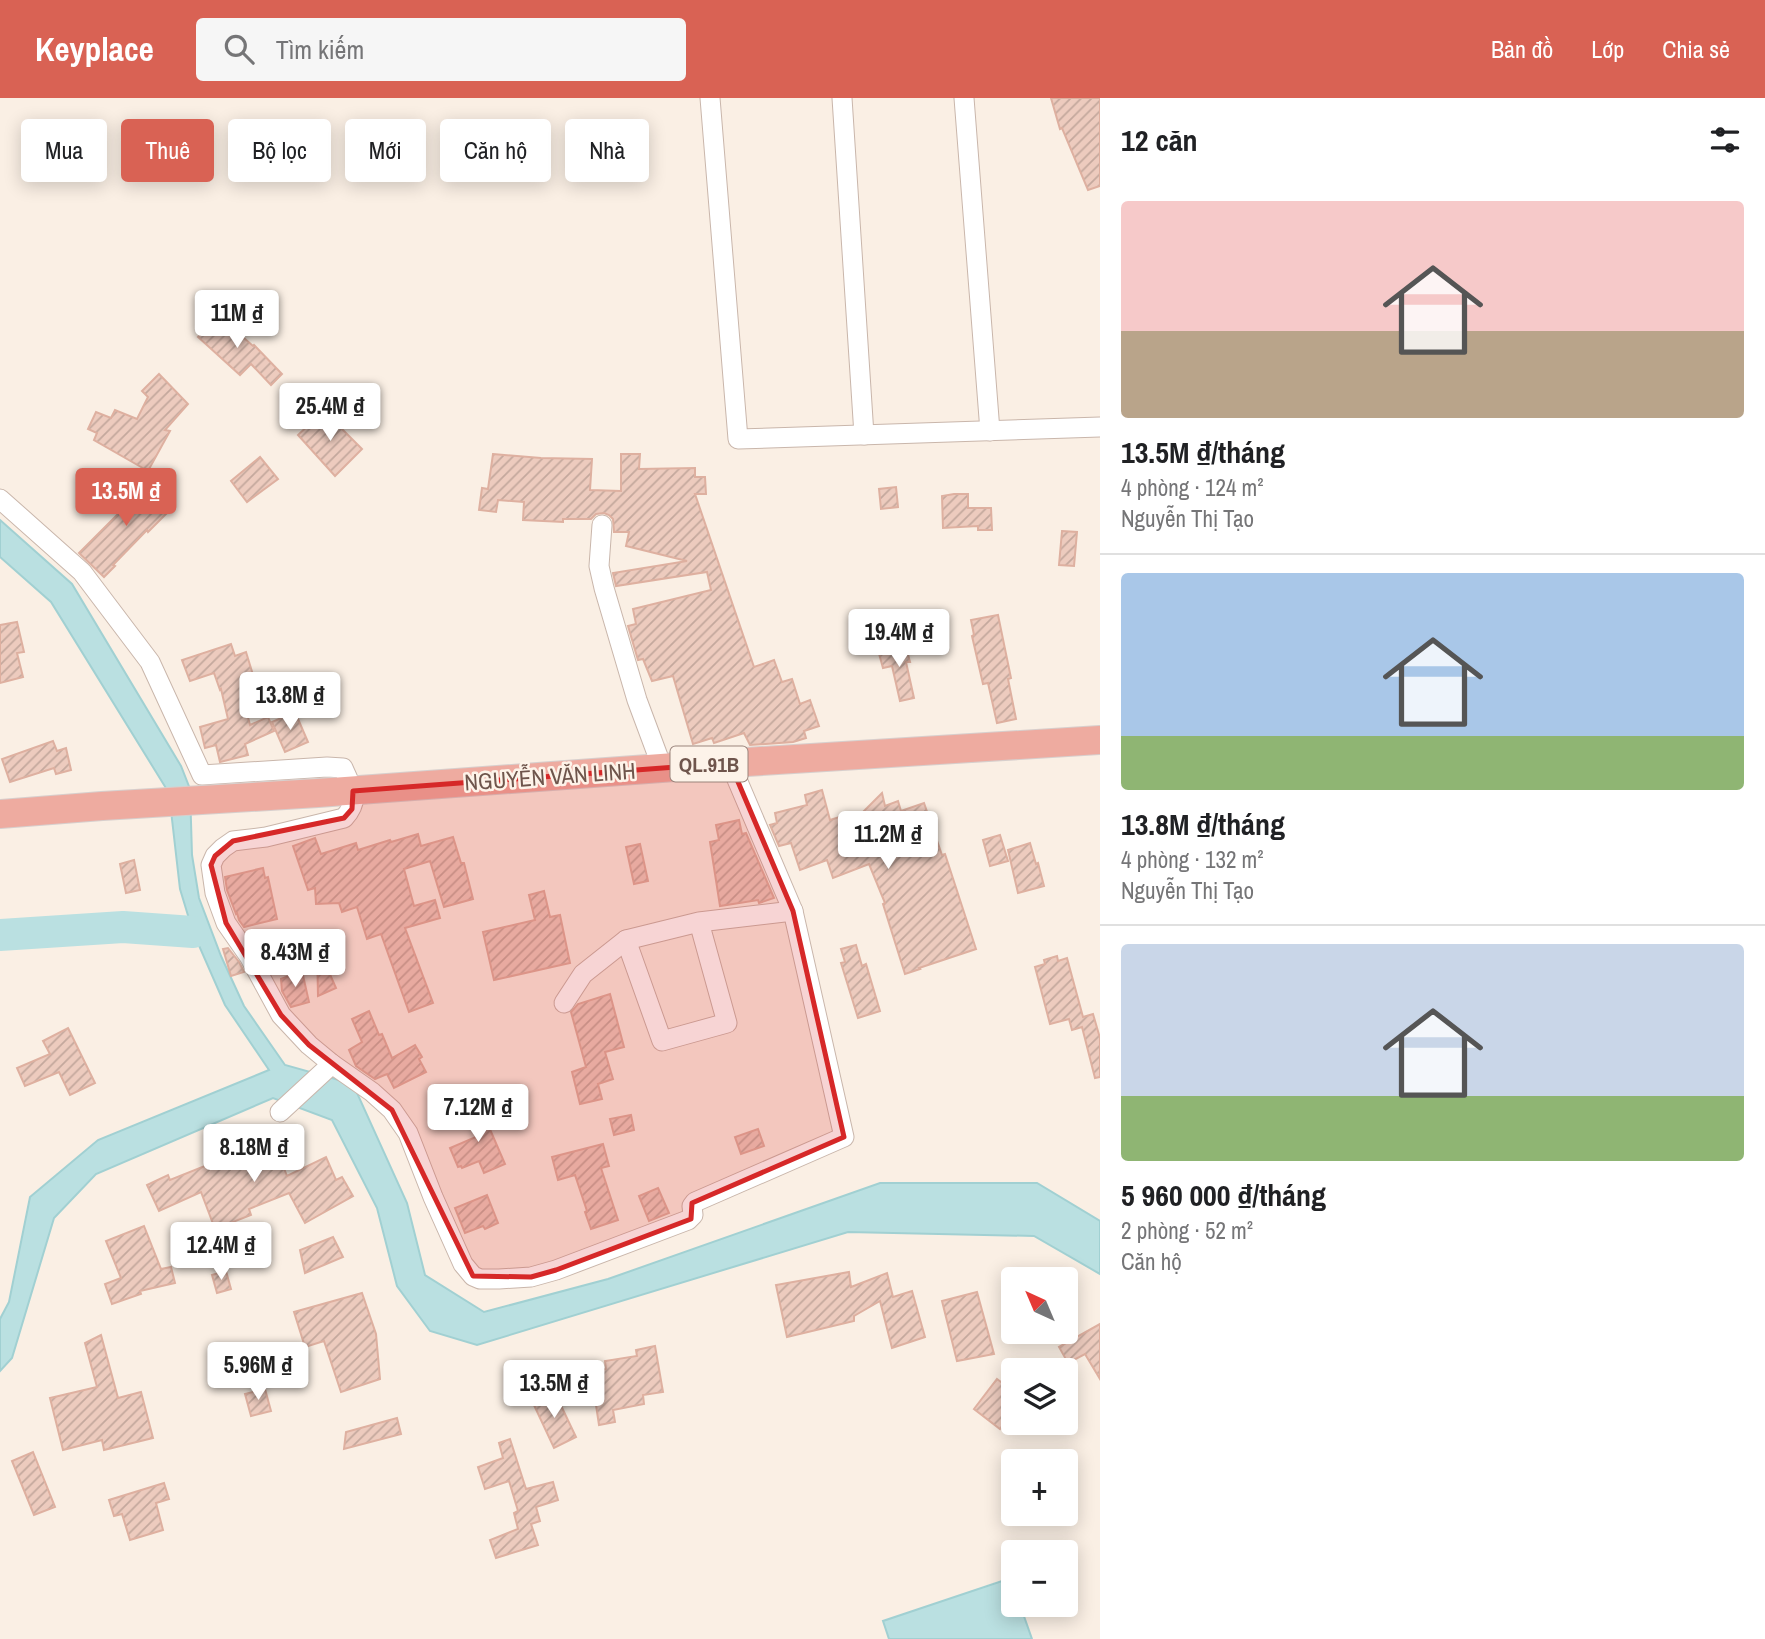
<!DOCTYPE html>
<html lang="vi">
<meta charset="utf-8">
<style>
:root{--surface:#fff;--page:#f6f6f6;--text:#202124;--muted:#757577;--line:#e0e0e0;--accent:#d96254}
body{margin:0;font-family:"Archivo Narrow",sans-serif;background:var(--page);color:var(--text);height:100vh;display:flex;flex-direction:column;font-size:26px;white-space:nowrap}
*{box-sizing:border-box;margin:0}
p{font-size:23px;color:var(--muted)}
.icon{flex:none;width:38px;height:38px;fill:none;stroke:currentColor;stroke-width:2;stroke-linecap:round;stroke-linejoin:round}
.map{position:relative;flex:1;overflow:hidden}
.drawer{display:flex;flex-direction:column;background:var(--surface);width:665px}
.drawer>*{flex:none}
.hud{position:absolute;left:21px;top:21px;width:665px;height:63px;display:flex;gap:14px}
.needle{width:46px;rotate:316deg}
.controls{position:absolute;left:1001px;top:1169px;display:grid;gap:14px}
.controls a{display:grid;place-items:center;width:77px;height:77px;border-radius:7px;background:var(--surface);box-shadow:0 4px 18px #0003;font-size:35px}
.price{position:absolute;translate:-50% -60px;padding:0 16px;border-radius:7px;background:#fff;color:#222;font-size:23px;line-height:46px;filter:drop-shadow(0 2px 4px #0008)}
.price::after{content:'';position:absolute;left:50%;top:42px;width:21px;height:16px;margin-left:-10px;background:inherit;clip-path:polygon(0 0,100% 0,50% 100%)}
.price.selected{background:var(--accent);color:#fff}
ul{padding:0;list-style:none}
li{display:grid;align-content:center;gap:14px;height:371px;padding:0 21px}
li+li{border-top:2px solid var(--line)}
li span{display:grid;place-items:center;height:217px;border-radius:7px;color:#555}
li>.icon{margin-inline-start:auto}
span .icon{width:126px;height:126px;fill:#fffc;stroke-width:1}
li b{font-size:30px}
h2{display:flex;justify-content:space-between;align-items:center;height:84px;padding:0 21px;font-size:30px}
.pill{padding:0 24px;border-radius:7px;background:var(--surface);box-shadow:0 4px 18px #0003;font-size:24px;line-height:63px}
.pill.selected{background:var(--accent);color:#fff}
header{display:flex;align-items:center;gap:42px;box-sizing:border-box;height:98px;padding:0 35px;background:var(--accent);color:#fff}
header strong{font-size:33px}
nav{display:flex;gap:38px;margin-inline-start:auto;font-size:24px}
.search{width:490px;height:63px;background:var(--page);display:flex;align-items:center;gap:18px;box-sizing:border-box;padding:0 24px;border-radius:7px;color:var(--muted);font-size:26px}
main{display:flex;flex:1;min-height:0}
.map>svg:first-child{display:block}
</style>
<header>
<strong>Keyplace</strong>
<div class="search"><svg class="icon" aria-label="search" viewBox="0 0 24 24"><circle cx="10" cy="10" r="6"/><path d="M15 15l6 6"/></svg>Tìm kiếm</div>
<nav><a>Bản đồ</a><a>Lớp</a><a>Chia sẻ</a></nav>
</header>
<main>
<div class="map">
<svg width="1100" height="1541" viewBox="0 0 1100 1541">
<defs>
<pattern id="building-hatch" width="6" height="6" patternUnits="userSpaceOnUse" patternTransform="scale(1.75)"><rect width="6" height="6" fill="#edcbbe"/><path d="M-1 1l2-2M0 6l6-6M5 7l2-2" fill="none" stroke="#c4a89d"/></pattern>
</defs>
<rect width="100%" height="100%" fill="#faefe4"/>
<g fill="#bae0e1" stroke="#a1d0d2" stroke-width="2">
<path d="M0,422L72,486L181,668L190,691L192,757L199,800L221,858L244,908L285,967L353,986L407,1105L425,1177L484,1214L608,1181L880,1085H1037L1100,1123V1176L1034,1138L848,1134L477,1247L430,1233L397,1188L377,1110L332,1022L273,1000L96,1076L54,1120L12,1260L0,1273V1221L9,1204L30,1099L98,1042L269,972L225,907L193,834L180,791L169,695L51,504L0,459Z"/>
<path d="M1011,1480L1013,1486V1507H1020L1032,1541H889L883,1523Z"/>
</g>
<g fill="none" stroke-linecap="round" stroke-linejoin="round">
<path stroke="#bae0e1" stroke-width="32" d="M0,837L123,829L193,834"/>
</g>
<g fill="url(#building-hatch)" stroke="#deb0a0" stroke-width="2">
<path d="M1051,0H1100V88L1088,92L1062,30L1060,31Z"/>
<path d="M219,218L253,248L254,247L282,276L271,287L251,266L240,277L198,239Z"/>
<path d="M159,276L188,306L165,332L170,333L148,373L94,342L97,335L88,331L96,314L111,320L115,312L137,321L148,299L142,293Z"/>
<path d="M322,311L362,351L335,378L298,337L313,323L311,322Z"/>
<path d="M493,356L541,360L592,361L590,392L621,393V356H640L639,371L695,370V379H705L706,396H695L754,569L774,562L782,584L792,581L800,606L810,602L819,628L804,633L806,640L793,644L750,647L744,635L714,645L712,640L693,646L673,578L652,583L643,561L638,562L628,528L636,526L633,511L711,492L707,474L616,488L613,475L687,463L626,448L629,434H614L613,421L609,417L604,415L596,416L591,421H563V424L523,422L524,404L498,402L496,414L479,412L482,390L488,391Z"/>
<path d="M260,359L278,381L247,404L231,383Z"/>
<path d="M157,377L169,389L155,403L167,415L148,434L147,432L113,467L115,468L104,479L79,455Z"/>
<path d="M896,389L898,409L881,411L879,391Z"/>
<path d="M954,396H968V410H991L992,432H978V428L943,430L942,398Z"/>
<path d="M1062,433L1077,434L1074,468L1059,467Z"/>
<path d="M998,517L1011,580L1008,581L1016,621L997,625L988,585L983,586L972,538L974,537L971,522Z"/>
<path d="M17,524L24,554L17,555L23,579L0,585V527Z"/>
<path d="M905,545L910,564H906L914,600L900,603L892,568L883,570L878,552Z"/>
<path d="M231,546L235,558L246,554L254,580L241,584L244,596H242L250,627L268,619L274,633L245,646L248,657L220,664L216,647L205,650L200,629L228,621L221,591L220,592L214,575L190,583L182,562Z"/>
<path d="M295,614L308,644L285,654L272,624Z"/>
<path d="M53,643L57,653L66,650L71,672L56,676L54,670L10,684L2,661Z"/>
<path d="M822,692L830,722L846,717L849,728L882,695L885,708L898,703L901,713L924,705L942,757L945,756L976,851L919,870L920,871L905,876L883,806L885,805L869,766L833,780L827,762L800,772L791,745L779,748L770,727L777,725L775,715L807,707L805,697Z"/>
<path d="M739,722L742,736L746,735L774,800L759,805L758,802L720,808L710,744L719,742L716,727Z"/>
<path d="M418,736L421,748L453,739L461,765H464L473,801L444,809L430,763L404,771L414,808L435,802L440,820L405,830L433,905L409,914L381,836L367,841L357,809L342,814L339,805L316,806L315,790L308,792L293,748L315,740L321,756L356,745L358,752L390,742L391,744Z"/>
<path d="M1000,737L1008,763L990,768L983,742Z"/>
<path d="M1030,745L1036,766L1038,765L1044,788L1018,795L1008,752Z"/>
<path d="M640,746L648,783L634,786L626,749Z"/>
<path d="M134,762L140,792L126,795L120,766Z"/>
<path d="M263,770L265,780L268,779L277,821L244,829L239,822L237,815L236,816L227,792L225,779Z"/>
<path d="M544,793L550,819L560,817L570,865L494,882L483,834L535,822L529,797Z"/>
<path d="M317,847L336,890L318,898Z"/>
<path d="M856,847L862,868L866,866L880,913L858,920L841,865L845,864L841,851Z"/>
<path d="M228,850L239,864L244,874L231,878L223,851Z"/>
<path d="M1057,858L1058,863L1067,860L1083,919L1093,916L1100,940V979L1095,980L1082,929L1072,932L1069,921L1050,926L1035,869L1045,866L1044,862Z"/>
<path d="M302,873L309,904L291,909L282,893L281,881Z"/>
<path d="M610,896L624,949L605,954L613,981L598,986L602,1001L580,1006L572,974L586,969L571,914L578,906Z"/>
<path d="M369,913L379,937L382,936L392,960L415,947L422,959L419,961L426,974L394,990L387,976L375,981L356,968L349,952L362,944L352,921Z"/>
<path d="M68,930L95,985L70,997L59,974L25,988L17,970L50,956L43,943Z"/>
<path d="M479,1006L505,1066L484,1075L479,1063L462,1070L461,1068L458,1069L450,1050L476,1039L464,1013Z"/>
<path d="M631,1017L634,1032L614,1037L610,1021Z"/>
<path d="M268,1030L287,1078L326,1059L336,1082L342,1079L353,1098L305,1125L289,1095L249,1111L251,1117L215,1131L201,1094L159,1113L147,1087L168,1077L170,1082L245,1052L241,1042Z"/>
<path d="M758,1031L764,1048L741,1056L735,1039Z"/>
<path d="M603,1046L609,1068L601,1070L618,1122L591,1131L585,1114L587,1113L575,1077L558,1082L552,1059Z"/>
<path d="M658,1090L669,1115L649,1123L639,1098Z"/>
<path d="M487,1097L498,1125L485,1131L483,1128L465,1135L455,1110Z"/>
<path d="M144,1128L161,1171L171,1169L175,1185L140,1193L141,1196L112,1206L105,1186L121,1180L106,1143Z"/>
<path d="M333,1139L343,1159L305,1175L300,1152Z"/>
<path d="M226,1173L231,1191L217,1195L212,1177Z"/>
<path d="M849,1174L851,1189L887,1175L893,1199L912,1193L925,1239L892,1250L880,1203L854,1218V1223L787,1239L776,1187Z"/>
<path d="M977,1194L994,1256L957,1263L942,1203Z"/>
<path d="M362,1195L376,1236L380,1281L341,1294L324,1243L305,1249L294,1214Z"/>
<path d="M1100,1226V1281L1085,1256L1068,1265L1059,1249Z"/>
<path d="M101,1237L118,1300L141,1294L153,1340L104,1352L102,1342L63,1352L50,1300L97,1289L85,1245Z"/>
<path d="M655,1248L663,1294L643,1297L644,1306L613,1312L615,1324L599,1327L591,1274L606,1271L605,1263L637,1258L636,1252Z"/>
<path d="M997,1281L1013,1293V1314L1000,1331L974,1311Z"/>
<path d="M265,1291L271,1313L251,1318L245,1296Z"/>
<path d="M555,1295L576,1339L554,1350L533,1305Z"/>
<path d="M397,1320L401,1336L344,1351L346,1334Z"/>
<path d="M510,1341L526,1391L553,1384L558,1402L536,1409L540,1423L531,1426L538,1447L496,1460L490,1442L518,1431L514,1415L518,1413L509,1383L485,1391L478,1369L503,1360L499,1345Z"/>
<path d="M33,1354L55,1409L34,1417L12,1363Z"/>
<path d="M164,1385L169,1401L156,1405L163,1432L130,1442L122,1416L114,1418L109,1402Z"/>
</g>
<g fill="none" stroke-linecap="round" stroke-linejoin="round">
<g stroke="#c9b6ab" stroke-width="21">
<g id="minor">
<path d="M710,0L738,341L1100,329"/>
<path d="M842,0L864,337"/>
<path d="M964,0L990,333"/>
<path d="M0,401L82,474L150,564L202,677L327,669L343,670C352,691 361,701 344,720L266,739L233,743L223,750L215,758L211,767L215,795L226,825L249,858L281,917L309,947L332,966L372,994L392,1012L408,1035L433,1099L463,1166L473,1178L480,1181H499L531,1179L556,1172L688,1122L693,1117L692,1108L695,1104L844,1039L793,813"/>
<path d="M602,427L599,468L604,490L637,602L662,669"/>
<path d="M699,824L626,842L662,943L727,925L699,824L793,813L730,665"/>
<path d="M564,905L583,876L626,842"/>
<path d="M280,1014L332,966"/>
</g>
</g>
<g stroke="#d7cfcd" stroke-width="30">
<path id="highway" d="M0,716L102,708L318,695L730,665L1100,642"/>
</g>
<use href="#minor" stroke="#fff" stroke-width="19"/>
<use href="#highway" stroke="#eeaba0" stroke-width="28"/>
</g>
<path fill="#d62828" fill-opacity="0.2" stroke="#d62828" stroke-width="5" stroke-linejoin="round" d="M730,665L793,813L844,1039L692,1105L691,1121L556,1172L531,1179L473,1178L392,1012L309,947L281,917L226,825L211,767L215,758L233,743L344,720L352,711L353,693Z"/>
<g text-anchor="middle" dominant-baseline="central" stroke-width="5" stroke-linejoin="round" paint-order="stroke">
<rect fill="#fdf3e9" stroke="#9a847b" stroke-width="2" x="670.5" y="648.5" width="77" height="35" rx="5"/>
<g font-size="21" font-weight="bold" fill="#6f554c">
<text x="709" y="666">QL.91B</text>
</g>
<g font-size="23" fill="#6f554c" stroke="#fdf3e9">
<text transform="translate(550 678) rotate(-4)">NGUYỄN VĂN LINH</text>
</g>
</g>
</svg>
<div class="controls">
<a><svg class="needle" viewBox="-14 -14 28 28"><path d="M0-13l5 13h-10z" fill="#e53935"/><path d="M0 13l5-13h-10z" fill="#757577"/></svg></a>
<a><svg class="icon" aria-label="layers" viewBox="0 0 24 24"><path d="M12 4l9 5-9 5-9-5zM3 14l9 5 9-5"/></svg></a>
<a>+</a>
<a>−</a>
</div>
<b class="price" style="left:237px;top:252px">11M ₫</b>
<b class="price" style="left:330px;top:345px">25.4M ₫</b>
<b class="price selected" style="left:126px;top:430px">13.5M ₫</b>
<b class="price" style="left:899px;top:571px">19.4M ₫</b>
<b class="price" style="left:290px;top:634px">13.8M ₫</b>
<b class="price" style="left:888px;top:773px">11.2M ₫</b>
<b class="price" style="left:295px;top:891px">8.43M ₫</b>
<b class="price" style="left:478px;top:1046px">7.12M ₫</b>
<b class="price" style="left:254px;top:1086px">8.18M ₫</b>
<b class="price" style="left:221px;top:1184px">12.4M ₫</b>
<b class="price" style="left:258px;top:1304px">5.96M ₫</b>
<b class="price" style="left:554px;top:1322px">13.5M ₫</b>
<div class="hud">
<a class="pill">Mua</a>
<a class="pill selected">Thuê</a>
<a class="pill">Bộ lọc</a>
<a class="pill">Mới</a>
<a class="pill">Căn hộ</a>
<a class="pill">Nhà</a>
</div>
</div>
<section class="drawer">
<h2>12 căn<svg class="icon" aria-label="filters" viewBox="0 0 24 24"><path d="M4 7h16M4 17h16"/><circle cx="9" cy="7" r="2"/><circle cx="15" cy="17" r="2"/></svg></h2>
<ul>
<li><span style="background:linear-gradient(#f6c9c9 60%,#b9a48a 0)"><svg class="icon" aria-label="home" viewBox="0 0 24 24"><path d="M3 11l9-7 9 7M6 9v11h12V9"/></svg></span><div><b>13.5M ₫/tháng</b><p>4 phòng · 124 m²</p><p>Nguyễn Thị Tạo</p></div></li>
<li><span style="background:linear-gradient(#a9c7e8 75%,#8fb573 0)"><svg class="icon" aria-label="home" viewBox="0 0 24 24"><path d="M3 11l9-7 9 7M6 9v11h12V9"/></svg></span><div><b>13.8M ₫/tháng</b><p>4 phòng · 132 m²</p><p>Nguyễn Thị Tạo</p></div></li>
<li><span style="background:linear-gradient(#c9d6e8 70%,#8fb573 0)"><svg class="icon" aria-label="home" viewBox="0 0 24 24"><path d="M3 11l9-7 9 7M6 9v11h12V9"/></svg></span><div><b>5 960 000 ₫/tháng</b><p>2 phòng · 52 m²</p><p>Căn hộ</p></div></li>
</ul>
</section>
</main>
